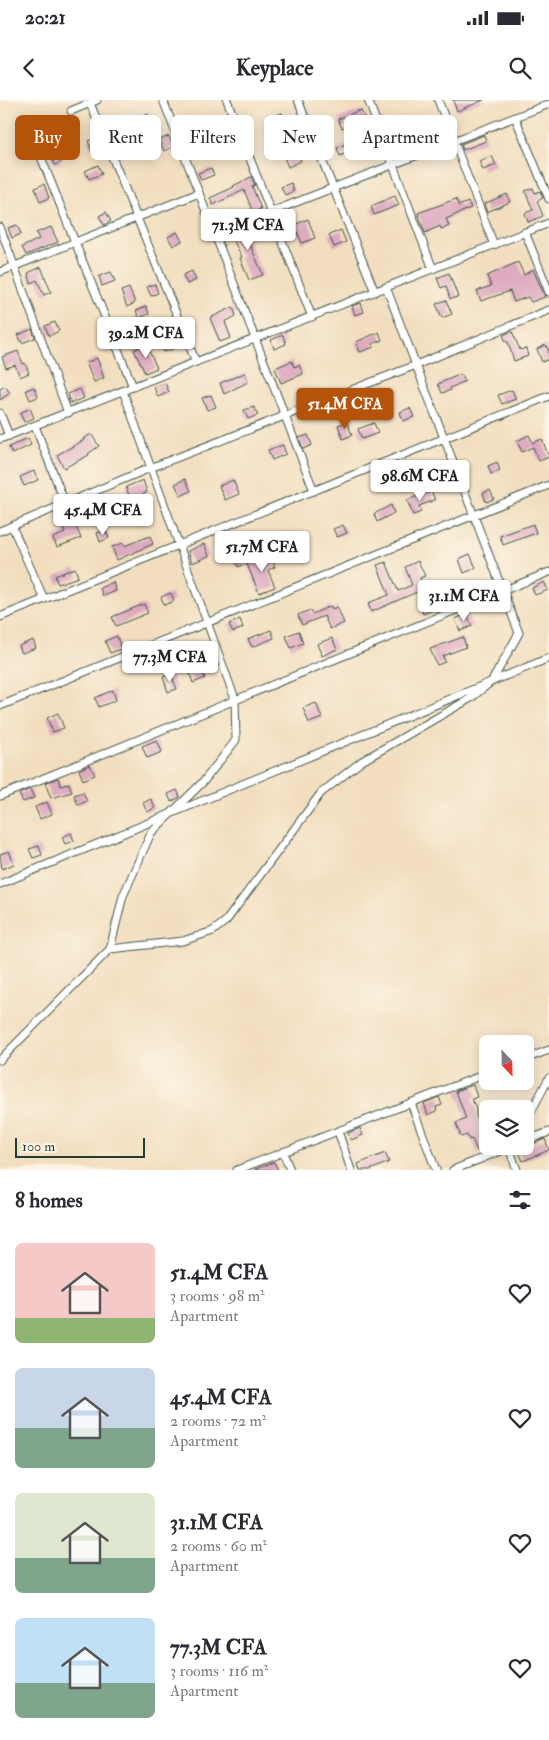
<!DOCTYPE html>
<meta charset="utf-8">
<style>
:root{--surface:#fff;--page:#f2f2f3;--text:#2b2b33;--muted:#7c7c81;--accent:#b45309}
body{margin:0;font-family:"IM FELL Double Pica",serif;background:var(--page);color:var(--text);height:100vh;display:flex;flex-direction:column;font-size:19px;white-space:nowrap}
*{box-sizing:border-box;margin:0}
p{font-size:16px;color:var(--muted)}
.icon{flex:none;width:28px;height:28px;fill:none;stroke:currentColor;stroke-width:2;stroke-linecap:round;stroke-linejoin:round}
.map{position:relative;height:1070px;overflow:hidden}
.sheet{display:flex;flex-direction:column;background:var(--surface);flex:1}
.sheet>*{flex:none}
.hud{position:absolute;left:15px;top:15px;width:520px;height:45px;display:flex;gap:10px}
.needle{width:32px;rotate:158deg}
.tools{position:absolute;left:479px;top:935px;display:grid;gap:10px}
.tools a{display:grid;place-items:center;width:55px;height:55px;border-radius:8px;background:var(--surface);box-shadow:0 2px 12px #0003;font-size:25px}
.scale{position:absolute;left:15px;bottom:12px;width:130px;box-sizing:border-box;padding-left:5px;border:2px solid #1f3d34;border-top:0;font-size:14px;line-height:18px;white-space:nowrap;color:#1f3d34;-webkit-text-stroke:4px #fcf5e5;paint-order:stroke}
.price{position:absolute;translate:-50% -42px;padding:0 11px;border-radius:5px;background:#fff;color:#222;font-size:16px;line-height:32px;filter:drop-shadow(0 1px 2px #0008)}
.price::after{content:'';position:absolute;left:50%;top:30px;width:15px;height:11px;margin-left:-8px;background:inherit;clip-path:polygon(0 0,100% 0,50% 100%)}
.price.on{background:var(--accent);color:#fff}
ul{padding:0;list-style:none}
li{display:flex;align-items:center;gap:15px;height:125px;padding:0 15px}
li span{display:grid;place-items:center;flex:none;width:140px;height:100px;border-radius:8px;color:#555}
li>.icon{margin-inline-start:auto}
span .icon{width:60px;height:60px;fill:#fffc;stroke-width:1}
li b{font-size:21px}
h2{display:flex;justify-content:space-between;align-items:center;height:60px;padding:0 15px;font-size:21px}
.tag{padding:0 18px;border-radius:8px;background:var(--surface);box-shadow:0 2px 12px #0003;font-size:18px;line-height:45px}
.tag.on{background:var(--accent);color:#fff}
.status{display:flex;justify-content:space-between;align-items:center;height:35px;padding:0 25px;background:var(--surface);direction:ltr}
.status svg{height:14px;fill:currentColor}
header{display:flex;justify-content:space-between;align-items:center;height:65px;padding:0 15px;background:var(--surface);font-size:22px;font-weight:700}
.map>svg:first-child{display:block}
</style>
<div class="status"><b>20:21</b><svg viewBox="0 0 49 12"><path d="M0 12V9h3v3zM5 12V6h3v6zM10 12V3h3v9zM15 12V0h3v12zM26 1h20v11H26zM47 4h2v5h-2z"/></svg></div>
<header><svg class="icon" aria-label="back" viewBox="0 0 24 24"><path d="M15 5l-7 7 7 7"/></svg>Keyplace<svg class="icon" aria-label="search" viewBox="0 0 24 24"><circle cx="10" cy="10" r="6"/><path d="M15 15l6 6"/></svg></header>
<div class="map">
<svg width="549" height="1070" viewBox="0 0 549 1070">
<rect width="100%" height="100%" fill="#fcf5e5"/>
<filter id="ink" filterUnits="userSpaceOnUse"><feTurbulence type="fractalNoise" baseFrequency=".02" numOctaves="2"/><feDisplacementMap in="SourceGraphic" scale="10" xChannelSelector="R" yChannelSelector="G"/><feConvolveMatrix kernelMatrix="1 2 1 2 8 2 1 2 1" color-interpolation-filters="sRGB"/></filter>
<filter id="wash" filterUnits="userSpaceOnUse"><feTurbulence type="fractalNoise" baseFrequency=".0096" numOctaves="4" result="noise"/><feDisplacementMap in="SourceGraphic" scale="20" xChannelSelector="R" yChannelSelector="G"/><feGaussianBlur stdDeviation="1.12" result="paint"/><feColorMatrix in="noise" values="0 0 0 0 0 0 0 0 0 0 0 0 0 0 0 0 0 1.4 0 .05"/><feComposite in="paint" operator="in"/></filter>
<g filter="url(#wash)">
<rect width="100%" height="100%" fill="#f2debf"/>
<g id="blocks">
<g fill="#ddaac0">
<path d="M453,0H484L457,11Z"/>
<path d="M361,10L365,19L342,28L338,19Z"/>
<path d="M282,13L285,21L272,27L269,18Z"/>
<path d="M148,14L153,25L140,31L135,20Z"/>
<path d="M190,25L194,34L185,38L181,29Z"/>
<path d="M484,35L486,41L463,50L461,44Z"/>
<path d="M169,36L173,47L164,51L159,40Z"/>
<path d="M98,37L102,47L92,51L88,41Z"/>
<path d="M287,40L293,55L298,54L301,61L288,67L278,43Z"/>
<path d="M346,44L349,52L340,56L337,48Z"/>
<path d="M56,52L62,62L55,65L50,55Z"/>
<path d="M492,56L496,65L483,70L479,61Z"/>
<path d="M98,65L102,74L89,79L85,71Z"/>
<path d="M211,68L214,75L201,80L198,73Z"/>
<path d="M251,77L255,85L252,86L261,109L253,112L244,90L213,105L210,98L234,87L233,86Z"/>
<path d="M291,83L294,91L285,95L281,87Z"/>
<path d="M44,84L49,98L40,102L35,88Z"/>
<path d="M533,88L535,93L540,91L543,98L537,101L543,116L528,122L525,113L533,110L525,91Z"/>
<path d="M507,94L510,102L487,112L484,104Z"/>
<path d="M395,96L399,105L374,115L371,106Z"/>
<path d="M456,99L459,106L468,102L471,108L446,119L449,126L441,129L440,126L425,133L418,113Z"/>
<path d="M106,112L111,121L104,125L99,116Z"/>
<path d="M308,119L315,138L302,143L294,125Z"/>
<path d="M17,125L21,134L12,138L8,128Z"/>
<path d="M260,126L263,134L248,140L263,175L249,180L240,158L242,157L230,134L242,128L244,132Z"/>
<path d="M51,127L58,142L26,155L22,147L39,139L36,133Z"/>
<path d="M341,130L346,142L334,147L329,135Z"/>
<path d="M177,132L182,141L173,146L168,137Z"/>
<path d="M518,162L524,175L533,169L545,197L531,202L528,197L514,202L510,191L481,201L477,191L491,186L487,176Z"/>
<path d="M41,167L51,192L44,195L37,180L31,183L28,173Z"/>
<path d="M192,171L196,180L187,184L183,175Z"/>
<path d="M111,172L115,181L102,186L99,176Z"/>
<path d="M449,173L458,197L450,199L446,186L441,188L437,178Z"/>
<path d="M155,184L158,193L151,196L147,187Z"/>
<path d="M129,188L135,203L127,207L121,191Z"/>
<path d="M446,200L452,214L442,218L436,204Z"/>
<path d="M361,203L364,212L355,215L352,206Z"/>
<path d="M146,206L149,214L139,218L136,211Z"/>
<path d="M233,207L236,216L225,222L231,238L220,242L210,218Z"/>
<path d="M55,222L59,231L49,236L45,226Z"/>
<path d="M32,229L35,238L22,243L18,235Z"/>
<path d="M512,231L520,250L526,248L528,256L514,261L508,242H506L503,235Z"/>
<path d="M379,232L382,240L372,244L374,247L360,252L356,242Z"/>
<path d="M174,235L178,247L164,252L159,240Z"/>
<path d="M283,235L286,244L274,249L271,240Z"/>
<path d="M146,244L157,268L145,273L134,250Z"/>
<path d="M546,245L549,252V259L542,262L537,249Z"/>
<path d="M18,251L23,264L25,263L29,273L20,277L15,265L6,268L2,257Z"/>
<path d="M97,258L104,278L94,282L86,263Z"/>
<path d="M292,261L294,267L299,265L303,274L281,283L275,268Z"/>
<path d="M245,273L248,282L224,294L220,283Z"/>
<path d="M461,274L465,281L450,288L451,290L442,293L438,284Z"/>
<path d="M165,283L169,292L158,297L154,287Z"/>
<path d="M5,286L10,293L0,300V289Z"/>
<path d="M34,287L38,297L30,300L26,290Z"/>
<path d="M80,289L84,298L71,303L68,294Z"/>
<path d="M512,290L516,299L502,304L498,295Z"/>
<path d="M211,295L216,307L207,310L202,298Z"/>
<path d="M254,307L258,315L248,319L244,310Z"/>
<path d="M30,308L34,318L24,322L20,313Z"/>
<path d="M410,308L414,317L403,321L400,312Z"/>
<path d="M347,322L352,335L343,339L338,325Z"/>
<path d="M374,323L378,333L362,339L358,329Z"/>
<path d="M91,334L99,346L88,354L89,355L64,368L57,355L84,340L83,339Z"/>
<path d="M308,335L312,345L303,349L299,338Z"/>
<path d="M529,335L533,343L542,339L549,357L539,361L533,347L522,352L517,341Z"/>
<path d="M28,338L31,345L12,354L9,347Z"/>
<path d="M283,345L286,354L272,360L268,350Z"/>
<path d="M497,362L500,371L491,374L488,366Z"/>
<path d="M34,371L38,380L24,386L20,377Z"/>
<path d="M441,374L444,382L430,387L427,379Z"/>
<path d="M185,379L191,391L181,396L175,384Z"/>
<path d="M143,380L147,392L131,401L126,387Z"/>
<path d="M233,380L239,394L225,400L219,386Z"/>
<path d="M490,390L494,399L486,402L483,393Z"/>
<path d="M431,391L435,400L419,406L421,412L413,415L407,400Z"/>
<path d="M391,405L394,413L377,422L374,414Z"/>
<path d="M66,409L71,423L74,422L81,438L57,447L53,438L65,433L56,413Z"/>
<path d="M533,424L536,433L503,445L500,436Z"/>
<path d="M343,425L347,433L337,437L333,429Z"/>
<path d="M105,430L109,438L100,442L97,433Z"/>
<path d="M150,436L153,444L117,460L112,447L123,443L124,446Z"/>
<path d="M204,444L209,456L192,463L188,451Z"/>
<path d="M270,454L275,467L268,470L275,487L259,493L247,464Z"/>
<path d="M470,454L476,468L464,473L459,459Z"/>
<path d="M243,455L247,463L238,467L235,459Z"/>
<path d="M418,461L425,476L420,478L424,489L371,512L368,503L389,495L377,465L386,462L398,491L412,485L405,467Z"/>
<path d="M75,468L78,477L58,484L55,476Z"/>
<path d="M113,482L116,491L103,496L100,488Z"/>
<path d="M544,482L548,490L535,495L532,488Z"/>
<path d="M171,493L174,501L164,505L161,497Z"/>
<path d="M430,501L433,510L423,514L420,506Z"/>
<path d="M144,504L148,513L116,526L112,517Z"/>
<path d="M331,506L332,509L337,507L344,523L330,529L324,516L302,525L298,515L310,510L312,514Z"/>
<path d="M467,514L472,526L460,531L455,519Z"/>
<path d="M240,519L243,528L233,532L229,524Z"/>
<path d="M271,530L274,538L252,547L248,539Z"/>
<path d="M299,531L303,543L291,548L286,536Z"/>
<path d="M117,536L121,549L110,553L105,541Z"/>
<path d="M463,537L466,547L443,556L445,562L437,565L430,549Z"/>
<path d="M332,538L337,549L322,556L317,544Z"/>
<path d="M33,540L36,548L22,553L19,546Z"/>
<path d="M202,569L205,578L193,583L190,574Z"/>
<path d="M171,574L177,589L168,592L163,577Z"/>
<path d="M113,590L116,600L99,607L95,598Z"/>
<path d="M316,603L322,618L309,623L303,608Z"/>
<path d="M58,613L64,628L53,632L47,618Z"/>
<path d="M157,640L162,652L147,658L142,646Z"/>
<path d="M90,665L95,675L83,680L79,670Z"/>
<path d="M58,678L61,686L69,683L72,692L51,698L45,683Z"/>
<path d="M30,689L34,698L23,702L19,694Z"/>
<path d="M177,690L180,697L171,702L168,694Z"/>
<path d="M83,692L87,701L78,705L74,695Z"/>
<path d="M151,699L155,708L147,712L143,703Z"/>
<path d="M47,702L52,714L40,719L35,707Z"/>
<path d="M71,733L74,741L65,744L62,737Z"/>
<path d="M39,746L42,755L33,758L29,749Z"/>
<path d="M9,751L14,764L2,769L0,754Z"/>
<path d="M473,985L477,997L472,999L476,1009V1015L484,1038L486,1037L488,1046H489L477,1051L472,1039L469,1040L467,1035L461,1037L456,1023L466,1019L456,991Z"/>
<path d="M439,997L442,1005L436,1007L437,1011L428,1015L424,1003Z"/>
<path d="M360,1028L363,1035L351,1040L348,1033Z"/>
<path d="M545,1039L549,1050L523,1061L518,1050Z"/>
<path d="M385,1053L389,1062L370,1070H360L358,1064Z"/>
<path d="M274,1062L278,1070H255V1069Z"/>
</g>
</g>
</g>
<g filter="url(#ink)">
<use href="#blocks" fill-opacity="0" stroke="#3f5549" stroke-width="1"/>
<g fill="none" stroke-linecap="round" stroke-linejoin="round">
<g stroke="#3f5549" stroke-width="9">
<g id="street">
<path d="M163,0L314,391"/>
<path d="M227,0L312,217"/>
<path d="M298,0L375,192"/>
<path d="M368,0L433,169"/>
<path d="M438,0L494,145"/>
<path d="M90,3L196,262"/>
<path d="M71,11L97,0"/>
<path d="M515,17L549,99"/>
<path d="M37,47L133,287"/>
<path d="M271,112L549,4"/>
<path d="M0,127L68,313"/>
<path d="M525,132L549,192"/>
<path d="M0,172L199,93"/>
<path d="M0,313L9,336"/>
<path d="M35,326L65,403"/>
<path d="M0,339L549,123"/>
<path d="M12,426L44,499"/>
<path d="M0,431L150,368L416,265L549,210"/>
<path d="M0,517L549,296"/>
<path d="M0,606L549,385"/>
<path d="M0,696L549,472"/>
<path d="M0,784L549,558"/>
<path d="M110,849L183,841L213,831L226,821L321,693L362,661L471,598L492,581L519,533L386,187"/>
<path d="M525,959L549,950"/>
<path d="M0,960L110,849L123,796L151,733L204,681L236,640L235,599L123,291"/>
<path d="M411,1003L436,1070"/>
<path d="M525,1023L549,978"/>
<path d="M338,1031L351,1070"/>
<path d="M525,1041L549,1032"/>
<path d="M509,1048L517,1070"/>
<path d="M283,1052L290,1070"/>
<path d="M237,1070L488,973"/>
<path d="M453,1070L513,1046"/>
</g>
</g>
<use href="#street" stroke="#fff" stroke-width="7"/>
</g>
</g>
</svg>
<div class="tools">
<a><svg class="needle" viewBox="-14 -14 28 28"><path d="M0-13l5 13h-10z" fill="#e53935"/><path d="M0 13l5-13h-10z" fill="#7c7c81"/></svg></a>
<a><svg class="icon" aria-label="layers" viewBox="0 0 24 24"><path d="M12 4l9 5-9 5-9-5zM3 14l9 5 9-5"/></svg></a>
</div>
<div class="scale">100 m</div>
<b class="price" style="left:248px;top:151px">71.3M CFA</b>
<b class="price" style="left:146px;top:259px">39.2M CFA</b>
<b class="price on" style="left:345px;top:330px">51.4M CFA</b>
<b class="price" style="left:420px;top:402px">98.6M CFA</b>
<b class="price" style="left:103px;top:436px">45.4M CFA</b>
<b class="price" style="left:262px;top:473px">51.7M CFA</b>
<b class="price" style="left:464px;top:522px">31.1M CFA</b>
<b class="price" style="left:170px;top:583px">77.3M CFA</b>
<div class="hud">
<a class="tag on">Buy</a>
<a class="tag">Rent</a>
<a class="tag">Filters</a>
<a class="tag">New</a>
<a class="tag">Apartment</a>
</div>
</div>
<section class="sheet">
<h2>8 homes<svg class="icon" aria-label="filters" viewBox="0 0 24 24"><path d="M4 7h16M4 17h16"/><circle cx="9" cy="7" r="2"/><circle cx="15" cy="17" r="2"/></svg></h2>
<ul>
<li><span style="background:linear-gradient(#f6c9c9 75%,#8fb573 0)"><svg class="icon" aria-label="home" viewBox="0 0 24 24"><path d="M3 11l9-7 9 7M6 9v11h12V9"/></svg></span><div><b>51.4M CFA</b><p>3 rooms · 98 m²</p><p>Apartment</p></div><svg class="icon" aria-label="heart" viewBox="0 0 24 24"><path d="M12 20l-8-8c-3-5 5-10 8-4 3-6 11-1 8 4z"/></svg></li>
<li><span style="background:linear-gradient(#c9d6e8 60%,#7fa58c 0)"><svg class="icon" aria-label="home" viewBox="0 0 24 24"><path d="M3 11l9-7 9 7M6 9v11h12V9"/></svg></span><div><b>45.4M CFA</b><p>2 rooms · 72 m²</p><p>Apartment</p></div><svg class="icon" aria-label="heart" viewBox="0 0 24 24"><path d="M12 20l-8-8c-3-5 5-10 8-4 3-6 11-1 8 4z"/></svg></li>
<li><span style="background:linear-gradient(#dfe7d0 65%,#7fa58c 0)"><svg class="icon" aria-label="home" viewBox="0 0 24 24"><path d="M3 11l9-7 9 7M6 9v11h12V9"/></svg></span><div><b>31.1M CFA</b><p>2 rooms · 60 m²</p><p>Apartment</p></div><svg class="icon" aria-label="heart" viewBox="0 0 24 24"><path d="M12 20l-8-8c-3-5 5-10 8-4 3-6 11-1 8 4z"/></svg></li>
<li><span style="background:linear-gradient(#bfe0f5 65%,#7fa58c 0)"><svg class="icon" aria-label="home" viewBox="0 0 24 24"><path d="M3 11l9-7 9 7M6 9v11h12V9"/></svg></span><div><b>77.3M CFA</b><p>3 rooms · 116 m²</p><p>Apartment</p></div><svg class="icon" aria-label="heart" viewBox="0 0 24 24"><path d="M12 20l-8-8c-3-5 5-10 8-4 3-6 11-1 8 4z"/></svg></li>
</ul>
</section>
